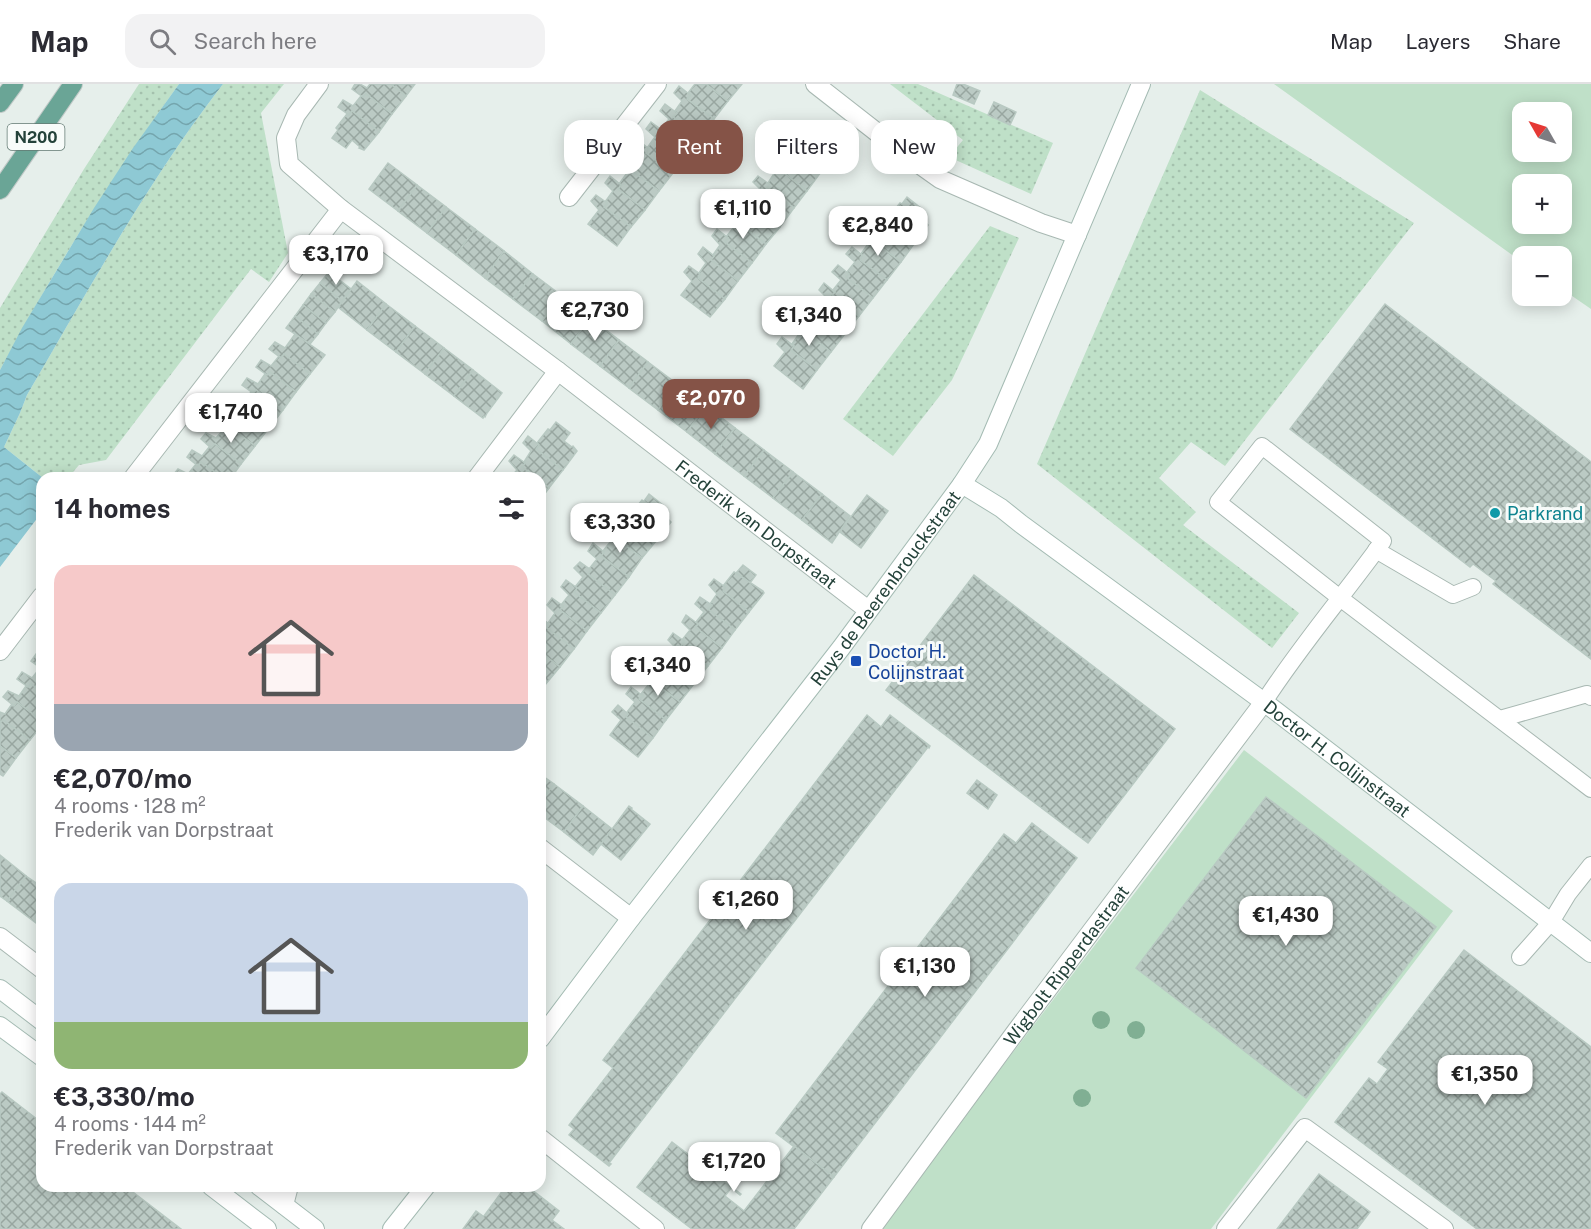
<!DOCTYPE html>
<meta charset="utf-8">
<style>
:root{--surface:#fff;--page:#f2f2f3;--text:#2b2b33;--muted:#7c7c81;--line:#e1e1e2;--accent:#855347}
body{margin:0;font-family:"Public Sans",sans-serif;background:var(--page);color:var(--text);height:100vh;display:flex;flex-direction:column;font-size:22px;white-space:nowrap}
*{box-sizing:border-box;margin:0}
p{font-size:20px;color:var(--muted)}
.icon{flex:none;width:33px;height:33px;fill:none;stroke:currentColor;stroke-width:2;stroke-linecap:round;stroke-linejoin:round}
.map{position:relative;flex:1;overflow:hidden}
.panel{position:absolute;left:36px;top:388px;width:510px;height:720px;display:flex;flex-direction:column;background:var(--surface);border-radius:18px;box-shadow:0 3px 15px #0003}
.panel>*{flex:none}
.hud{position:absolute;left:564px;top:36px;width:570px;height:54px;display:flex;gap:12px}
.needle{width:39px;rotate:309deg}
.tools{position:absolute;left:1512px;top:18px;display:grid;gap:12px}
.tools a{display:grid;place-items:center;width:60px;height:60px;border-radius:12px;background:var(--surface);box-shadow:0 3px 15px #0003;font-size:30px}
.price{position:absolute;translate:-50% -51px;padding:0 14px;border-radius:12px;background:#fff;color:#222;font-size:20px;line-height:39px;filter:drop-shadow(0 2px 3px #0008)}
.price::after{content:'';position:absolute;left:50%;top:36px;width:18px;height:14px;margin-left:-9px;background:inherit;clip-path:polygon(0 0,100% 0,50% 100%)}
.price.on{background:var(--accent);color:#fff}
ul{padding:0;list-style:none}
li{display:grid;align-content:center;gap:12px;height:318px;padding:0 18px}
li span{display:grid;place-items:center;height:186px;border-radius:18px;color:#555}
li>.icon{margin-inline-start:auto}
span .icon{width:108px;height:108px;fill:#fffc;stroke-width:1}
li b{font-size:26px}
h2{display:flex;justify-content:space-between;align-items:center;height:72px;padding:0 18px;font-size:26px}
.chip{padding:0 21px;border-radius:18px;background:var(--surface);box-shadow:0 3px 15px #0003;font-size:21px;line-height:54px}
.chip.on{background:var(--accent);color:#fff}
header{display:flex;align-items:center;gap:36px;box-sizing:border-box;height:84px;padding:0 30px;background:var(--surface);border-bottom:2px solid var(--line)}
header strong{font-size:28px}
nav{display:flex;gap:33px;margin-inline-start:auto;font-size:21px}
.search{width:420px;height:54px;background:var(--page);display:flex;align-items:center;gap:15px;box-sizing:border-box;padding:0 21px;border-radius:18px;color:var(--muted);font-size:22px}
.map>svg:first-child{display:block}
</style>
<header>
<strong>Map</strong>
<div class="search"><svg class="icon" aria-label="search" viewBox="0 0 24 24"><circle cx="10" cy="10" r="6"/><path d="M15 15l6 6"/></svg>Search here</div>
<nav><a>Map</a><a>Layers</a><a>Share</a></nav>
</header>
<div class="map">
<svg width="1591" height="1145" viewBox="0 0 1591 1145">
<defs>
<pattern id="grass-dots" width="8" height="8" patternUnits="userSpaceOnUse" patternTransform="scale(1.5)"><rect width="8" height="8" fill="#bfe0c8"/><path d="M2 2h.1M6 6h.1" fill="none" stroke="#a4c1ad" stroke-width="1.8" stroke-linecap="round"/></pattern>
<pattern id="water-waves" width="16" height="10" patternUnits="userSpaceOnUse" patternTransform="scale(1.5)"><rect width="16" height="10" fill="#8ec9d4"/><path d="M0 5q4-4 8 0t8 0" fill="none" stroke="#74a5ad"/></pattern>
<pattern id="building-cross-hatch" width="8" height="8" patternUnits="userSpaceOnUse" patternTransform="scale(1.5)"><rect width="8" height="8" fill="#bbcac4"/><path d="M0 0l8 8M0 8l8-8" fill="none" stroke="#98a6a0"/></pattern>
</defs>
<rect width="100%" height="100%" fill="#e6efeb"/>
<g fill="url(#grass-dots)">
<path d="M139,0H179C113,92 53,187 0,286V224L84,85Z"/>
<path d="M223,0H284L261,29L288,169L269,198L251,185L106,376L79,381L68,394H43L4,363L20,329L27,311C89,205 148,97 223,0Z"/>
<path d="M890,0H918L1053,59L1031,110L949,73L963,56Z"/>
<path d="M1200,6L1414,139L1225,382L1191,358L1159,394L1196,428L1183,441L1299,529L1272,564L1037,380Z"/>
<path d="M990,142L1019,154L952,296L893,372L843,335Z"/>
</g>
<g fill="#bfe0c8" fill-rule="evenodd">
<path d="M1274,0H1591V225L1562,205V172H1522V178ZM1522,28H1562V68H1522ZM1522,100H1562V140H1522Z"/>
<path d="M1244,666L1453,827L1211,1145H878Z"/>
</g>
<path fill="url(#water-waves)" d="M179,0H223C148,97 89,205 27,311L20,329L4,363L43,394L42,428L0,483V286L22,244L94,124L133,64Z"/>
<g fill="url(#building-cross-hatch)" stroke="#b8c9c2" stroke-width="1.5">
<path d="M355,0H360L367,4L370,0H391L406,12L392,30L366,10L363,13L352,5Z"/>
<path d="M391,0H415L406,12Z"/>
<path d="M695,0H706L728,17L714,35L687,15L690,11L688,9Z"/>
<path d="M706,0H742L728,17Z"/>
<path d="M957,0H963L980,7L974,20L953,11Z"/>
<path d="M679,2L690,11L687,15L714,35L700,53L673,33L677,29L675,27L682,17L674,9Z"/>
<path d="M366,10L392,30L379,48L352,27L349,31L338,23L343,16L353,22L361,12L363,13Z"/>
<path d="M994,18L1016,28L1010,41L988,31Z"/>
<path d="M665,20L677,29L673,33L700,53L687,71L660,51L663,47L661,45L669,35L660,27Z"/>
<path d="M352,27L379,48L364,66L359,64L360,63L352,56L346,64L332,54L338,46L336,44L347,30L349,31Z"/>
<path d="M651,38L663,47L660,51L687,71L673,89L646,69L649,65L647,64L655,53L646,45Z"/>
<path d="M814,42L828,52L823,60L831,66V65L835,70L821,88L794,68L797,64L795,62L806,48L808,49Z"/>
<path d="M786,55L797,64L794,68L821,88L807,107L780,86L783,82L782,81L789,70L781,62Z"/>
<path d="M638,56L649,65L646,69L673,89L659,107L632,87L635,83L633,82L641,71L632,63Z"/>
<path d="M772,73L783,82L780,86L807,107L794,124L767,104L769,100L768,99L775,88L767,80Z"/>
<path d="M624,75L635,83L632,87L659,107L645,126L618,105L621,101L619,100L627,89L619,81Z"/>
<path d="M388,79L417,101L398,127L369,105Z"/>
<path d="M610,92L621,101L618,105L645,126L631,143L604,123L607,119L605,118L613,107L605,99Z"/>
<path d="M758,92L769,100L767,104L794,124L780,143L753,122L756,118L754,117L761,106L753,98Z"/>
<path d="M417,101L446,123L427,149L398,127Z"/>
<path d="M745,109L756,118L753,122L780,143L766,160L739,140L742,136L740,135L748,124L739,116Z"/>
<path d="M596,111L607,119L604,123L631,143L617,162L588,140L599,126L591,117Z"/>
<path d="M907,113L921,124L915,131L924,138V136L928,141L914,160L887,139L890,135L888,134L900,119L902,120Z"/>
<path d="M446,123L475,145L456,171L427,149Z"/>
<path d="M879,127L890,135L887,139L914,160L901,178L873,157L876,153L874,152L882,142L874,134Z"/>
<path d="M731,128L742,136L739,140L766,160L752,179L725,158L728,154L726,153L734,143L725,134Z"/>
<path d="M475,145L504,167L485,194L456,171Z"/>
<path d="M717,145L728,154L725,158L752,179L738,197L711,176L714,172L713,171L720,161L712,152Z"/>
<path d="M865,145L876,153L873,157L901,178L887,196L860,176L862,171L861,170L868,160L860,152Z"/>
<path d="M703,163L714,172L711,176L738,197L725,215L698,194L700,190L699,189L706,179L698,170Z"/>
<path d="M852,163L862,171L860,176L887,196L873,214L846,193L849,190L847,188L855,178L846,170Z"/>
<path d="M504,167L533,190L513,215L485,194Z"/>
<path d="M838,181L849,190L846,193L873,214L859,232L832,211L835,208L833,206L841,196L832,188Z"/>
<path d="M689,182L700,190L698,194L725,215L710,233L681,211L692,197L684,188Z"/>
<path d="M329,188L351,205L342,217L320,199Z"/>
<path d="M533,190L562,212L542,237L513,215Z"/>
<path d="M357,197L386,220L367,246L338,223Z"/>
<path d="M320,199L342,217L335,228L311,210Z"/>
<path d="M824,199L835,208L832,211L859,232L845,250L818,229L821,226L819,224L827,214L819,206Z"/>
<path d="M311,210L335,228L326,239L303,221Z"/>
<path d="M562,212L590,234L571,260L542,237Z"/>
<path d="M810,217L821,226L818,229L845,250L831,268L805,248L807,244L806,242L813,232L805,224Z"/>
<path d="M386,220L415,242L396,268L367,246Z"/>
<path d="M1385,220L1591,378V575L1493,500L1496,497L1473,480L1470,483L1290,345Z"/>
<path d="M303,221L326,239L318,250L295,232Z"/>
<path d="M295,232L318,250L310,260L286,244Z"/>
<path d="M590,234L619,256L600,282L571,260Z"/>
<path d="M796,235L807,244L805,248L831,268L817,286L791,266L794,262L792,260L799,250L791,242Z"/>
<path d="M415,242L444,264L425,290L396,268Z"/>
<path d="M295,250L325,271L310,290L284,270L281,274L269,265L275,258L285,264Z"/>
<path d="M782,253L794,262L791,266L817,286L803,305L774,282L785,268L777,260Z"/>
<path d="M619,256L648,278L629,304L600,282Z"/>
<path d="M444,264L473,286L454,312L425,290Z"/>
<path d="M284,270L310,290L296,308L270,288L267,291L256,283L261,276L271,282L279,272L281,274Z"/>
<path d="M648,278L677,300L658,326L629,304Z"/>
<path d="M473,286L502,309L487,329L485,333L484,332L483,334L454,312Z"/>
<path d="M270,288L296,308L283,326L256,306L253,309L242,301L247,294L258,300L265,290L267,291Z"/>
<path d="M677,300L706,322L687,348L658,326Z"/>
<path d="M256,306L283,326L269,344L242,324L239,328L228,319L233,313L244,318L251,308L253,309Z"/>
<path d="M706,322L735,344L715,370L687,348Z"/>
<path d="M242,324L269,344L255,362L228,342L225,346L214,337L220,330L230,336L237,326L239,328Z"/>
<path d="M556,338L570,349L564,357L572,363L573,362L577,367L563,386L536,365L539,361L537,359L548,345L550,346Z"/>
<path d="M228,342L255,362L241,380L215,360L211,364L201,355L206,349L216,354L224,345L225,346Z"/>
<path d="M735,344L764,366L744,392L715,370Z"/>
<path d="M528,352L539,361L536,365L563,386L549,404L540,396V394H537L522,383L525,379L524,378L531,367L523,359Z"/>
<path d="M215,360L241,380L231,394H223L201,378L198,382L187,373L192,366L202,372L210,362L211,364Z"/>
<path d="M764,366L793,388L773,414L744,392Z"/>
<path d="M514,371L525,379L522,383L537,394H510L517,386L509,377Z"/>
<path d="M201,378L223,394H177L173,391L178,385L188,390L196,380L198,382Z"/>
<path d="M793,388L822,410L802,436L773,414Z"/>
<path d="M540,396L549,404L540,416Z"/>
<path d="M649,410L663,421L657,428L644,417Z"/>
<path d="M822,410L850,432L832,459L802,436Z"/>
<path d="M867,411L888,427L861,464L840,448Z"/>
<path d="M642,416L666,434V433L671,438L656,457L629,436L632,432L630,431Z"/>
<path d="M621,424L632,432L629,436L656,457L642,474L615,454L618,450L616,449L624,439L616,430Z"/>
<path d="M607,442L618,450L615,454L642,474L629,493L601,472L604,468L603,467L611,457L602,448Z"/>
<path d="M593,459L604,468L601,472L629,493L615,511L588,490L591,486L589,485L597,475L588,467Z"/>
<path d="M580,478L591,486L588,490L615,511L601,529L574,508L577,504L575,503L583,493L574,484Z"/>
<path d="M743,481L756,491L750,499L736,489Z"/>
<path d="M734,488L763,507L764,509L749,528L723,507L725,503L723,502Z"/>
<path d="M974,491L1175,645L1088,759L886,606Z"/>
<path d="M714,495L725,503L723,507L749,528L735,546L708,525L712,521L710,520L717,510L709,501Z"/>
<path d="M566,496L577,504L574,508L601,529L587,547L560,526L563,522L561,521L569,511L561,503Z"/>
<path d="M700,513L712,521L708,525L735,546L722,564L695,543L698,540L696,538L704,528L695,520Z"/>
<path d="M552,514L563,522L560,526L587,547L574,565L547,544L549,540L548,539L555,529L547,521Z"/>
<path d="M686,531L698,540L695,543L722,564L708,582L681,562L684,557L682,556L690,546L682,538Z"/>
<path d="M540,533L549,540L547,544L574,565L560,583L540,568V549L541,547L540,545Z"/>
<path d="M673,549L684,557L681,562L708,582L694,600L667,579L670,575L668,574L676,564L668,556Z"/>
<path d="M659,567L670,575L667,579L694,600L680,618L653,598L656,594L654,592L662,582L654,574Z"/>
<path d="M540,568L560,583L545,601L540,597Z"/>
<path d="M36,570L42,574V585L31,577Z"/>
<path d="M40,584L42,585V608L31,600L28,603L17,595L22,588L32,594Z"/>
<path d="M645,585L656,594L653,598L680,618L666,636L639,615L643,612L641,610L649,600L640,592Z"/>
<path d="M31,600L42,608V637L17,618L14,622L3,613L8,607L19,612L26,602L28,603Z"/>
<path d="M631,603L643,612L639,615L666,636L653,654L626,633L628,630L627,628L635,618L626,610Z"/>
<path d="M17,618L42,637V641L30,656L3,636L0,639V628L5,630L12,620L14,622Z"/>
<path d="M618,621L628,630L626,633L653,654L638,673L610,651L621,636L612,628Z"/>
<path d="M867,631L881,643L890,631L930,662L929,664L928,663L609,1079L611,1080L609,1082L569,1051L574,1045L569,1041L613,984L603,976Z"/>
<path d="M3,636L30,656L16,674L0,662V639Z"/>
<path d="M0,662L16,674L3,692L0,690Z"/>
<path d="M540,690L554,700L540,719Z"/>
<path d="M977,696L997,711L988,725L967,709Z"/>
<path d="M554,700L583,722L564,748L540,730V719Z"/>
<path d="M1266,713L1436,843L1306,1014L1136,884Z"/>
<path d="M583,722L612,745L593,771L564,748Z"/>
<path d="M629,722L632,724L631,725L650,740L621,776L601,760Z"/>
<path d="M1032,739L1077,774L834,1093L776,1049L1004,750L1016,759Z"/>
<path d="M0,771L26,792L7,817L0,812Z"/>
<path d="M26,792L42,803V831L36,839L7,817Z"/>
<path d="M1464,866L1591,963V1145H1477L1335,1038L1369,994L1377,1000L1388,985L1378,978Z"/>
<path d="M2,1008L42,1039V1102H125L181,1145H0V1010Z"/>
<path d="M672,1058L741,1110L740,1111L731,1104L725,1112L744,1127L794,1062L834,1093L794,1145H692L637,1103Z"/>
<path d="M1319,1090L1370,1128L1357,1145H1277Z"/>
<path d="M506,1102H527L559,1127L552,1136L564,1145H463L476,1127L483,1132H484Z"/>
</g>
<g fill="none" stroke-linecap="round" stroke-linejoin="round">
<g stroke="#a8b8b2" stroke-width="18">
<g id="lane">
<path d="M1376,466L1453,511L1473,503"/>
<path d="M1264,618C1300,562 1344,511 1383,457L1262,362L1218,418L1340,514L1591,705"/>
<path d="M1500,635L1587,610L1591,613"/>
<path d="M1520,873L1551,838L1568,810L1591,781"/>
</g>
</g>
<g stroke="#a8b8b2" stroke-width="20">
<g id="street">
<path id="s1" d="M319,0L296,31L286,54L289,80L341,125L558,287L868,526"/>
<path d="M815,0L902,68L940,95L1041,139L1077,151"/>
<path d="M569,113L657,0"/>
<path d="M133,394L341,125"/>
<path d="M477,394L558,287"/>
<path d="M0,567L42,512"/>
<path d="M540,764L631,834"/>
<path d="M0,853L42,885"/>
<path d="M540,1054L655,1145"/>
<path d="M284,1121L289,1102"/>
<path id="s2" d="M871,1145L1017,946L1264,618"/>
<path d="M1226,1145L1305,1044L1444,1145"/>
</g>
</g>
<g stroke="#a4bbb3" stroke-width="20">
<g id="secondary">
<path id="s3" d="M962,400L1001,424L1021,440L1264,618L1591,869"/>
<path d="M0,905L42,937"/>
<path d="M0,942L42,973"/>
<path id="s4" d="M540,955L631,834L841,564L962,400L988,360L1141,0"/>
<path d="M211,1102L267,1145"/>
<path d="M259,1102L315,1145"/>
<path d="M392,1145L426,1102"/>
</g>
</g>
<g stroke="#c2cac8" stroke-width="20">
<g id="primary">
<path d="M0,19L14,0"/>
<path d="M0,106L73,0"/>
</g>
</g>
<use href="#lane" stroke="#fff" stroke-width="16"/>
<use href="#street" stroke="#fff" stroke-width="18"/>
<use href="#secondary" stroke="#fff" stroke-width="18"/>
<use href="#primary" stroke="#6aa596" stroke-width="18"/>
</g>
<g fill="#80af93">
<circle cx="1101" cy="936" r="9"/>
<circle cx="1136" cy="946" r="9"/>
<circle cx="1082" cy="1014" r="9"/>
</g>
<circle fill="#0f9aa8" stroke="#f7fbf9" stroke-width="2" cx="1495" cy="429" r="6"/>
<rect fill="#1a4fb4" stroke="#f7fbf9" stroke-width="2" x="850" y="571" width="12" height="12" rx="3"/>
<g text-anchor="middle" dominant-baseline="central" stroke-width="6" stroke-linejoin="round" paint-order="stroke">
<rect fill="#f7fbf9" stroke="#637a73" stroke-width="1.5" x="7.5" y="40" width="57" height="26" rx="4.5"/>
<g font-size="16" font-weight="bold" fill="#24423a">
<text x="36" y="53">N200</text>
</g>
<g font-size="18" fill="#0d838f" stroke="#f7fbf9" text-anchor="start">
<text x="1507" y="429">Parkrand</text>
</g>
<g font-size="18" fill="#24423a" stroke="#f7fbf9">
<text stroke="none"><textPath href="#s1" startOffset="680">Frederik van Dorpstraat</textPath></text>
<text stroke="none"><textPath href="#s4" startOffset="568">Ruys de Beerenbrouckstraat</textPath></text>
<text stroke="none"><textPath href="#s3" startOffset="465">Doctor H. Colijnstraat</textPath></text>
<text stroke="none"><textPath href="#s2" startOffset="328">Wigbolt Ripperdastraat</textPath></text>
</g>
<g font-size="18" fill="#164399" stroke="#f7fbf9" text-anchor="start">
<text x="868" y="567">Doctor H.<tspan x="868" dy="21">Colijnstraat</tspan></text>
</g>
</g>
</svg>
<div class="tools">
<a><svg class="needle" viewBox="-14 -14 28 28"><path d="M0-13l5 13h-10z" fill="#e53935"/><path d="M0 13l5-13h-10z" fill="#7c7c81"/></svg></a>
<a>+</a>
<a>−</a>
</div>
<b class="price" style="left:743px;top:156px">€1,110</b>
<b class="price" style="left:878px;top:173px">€2,840</b>
<b class="price" style="left:336px;top:202px">€3,170</b>
<b class="price" style="left:595px;top:258px">€2,730</b>
<b class="price" style="left:809px;top:263px">€1,340</b>
<b class="price on" style="left:711px;top:346px">€2,070</b>
<b class="price" style="left:231px;top:360px">€1,740</b>
<b class="price" style="left:620px;top:470px">€3,330</b>
<b class="price" style="left:658px;top:613px">€1,340</b>
<b class="price" style="left:746px;top:847px">€1,260</b>
<b class="price" style="left:1286px;top:863px">€1,430</b>
<b class="price" style="left:925px;top:914px">€1,130</b>
<b class="price" style="left:1485px;top:1022px">€1,350</b>
<b class="price" style="left:734px;top:1109px">€1,720</b>
<div class="hud">
<a class="chip">Buy</a>
<a class="chip on">Rent</a>
<a class="chip">Filters</a>
<a class="chip">New</a>
</div>
<section class="panel">
<h2>14 homes<svg class="icon" aria-label="filters" viewBox="0 0 24 24"><path d="M4 7h16M4 17h16"/><circle cx="9" cy="7" r="2"/><circle cx="15" cy="17" r="2"/></svg></h2>
<ul>
<li><span style="background:linear-gradient(#f6c9c9 75%,#9aa5b1 0)"><svg class="icon" aria-label="home" viewBox="0 0 24 24"><path d="M3 11l9-7 9 7M6 9v11h12V9"/></svg></span><div><b>€2,070/mo</b><p>4 rooms · 128 m²</p><p>Frederik van Dorpstraat</p></div></li>
<li><span style="background:linear-gradient(#c9d6e8 75%,#8fb573 0)"><svg class="icon" aria-label="home" viewBox="0 0 24 24"><path d="M3 11l9-7 9 7M6 9v11h12V9"/></svg></span><div><b>€3,330/mo</b><p>4 rooms · 144 m²</p><p>Frederik van Dorpstraat</p></div></li>
</ul>
</section>
</div>
